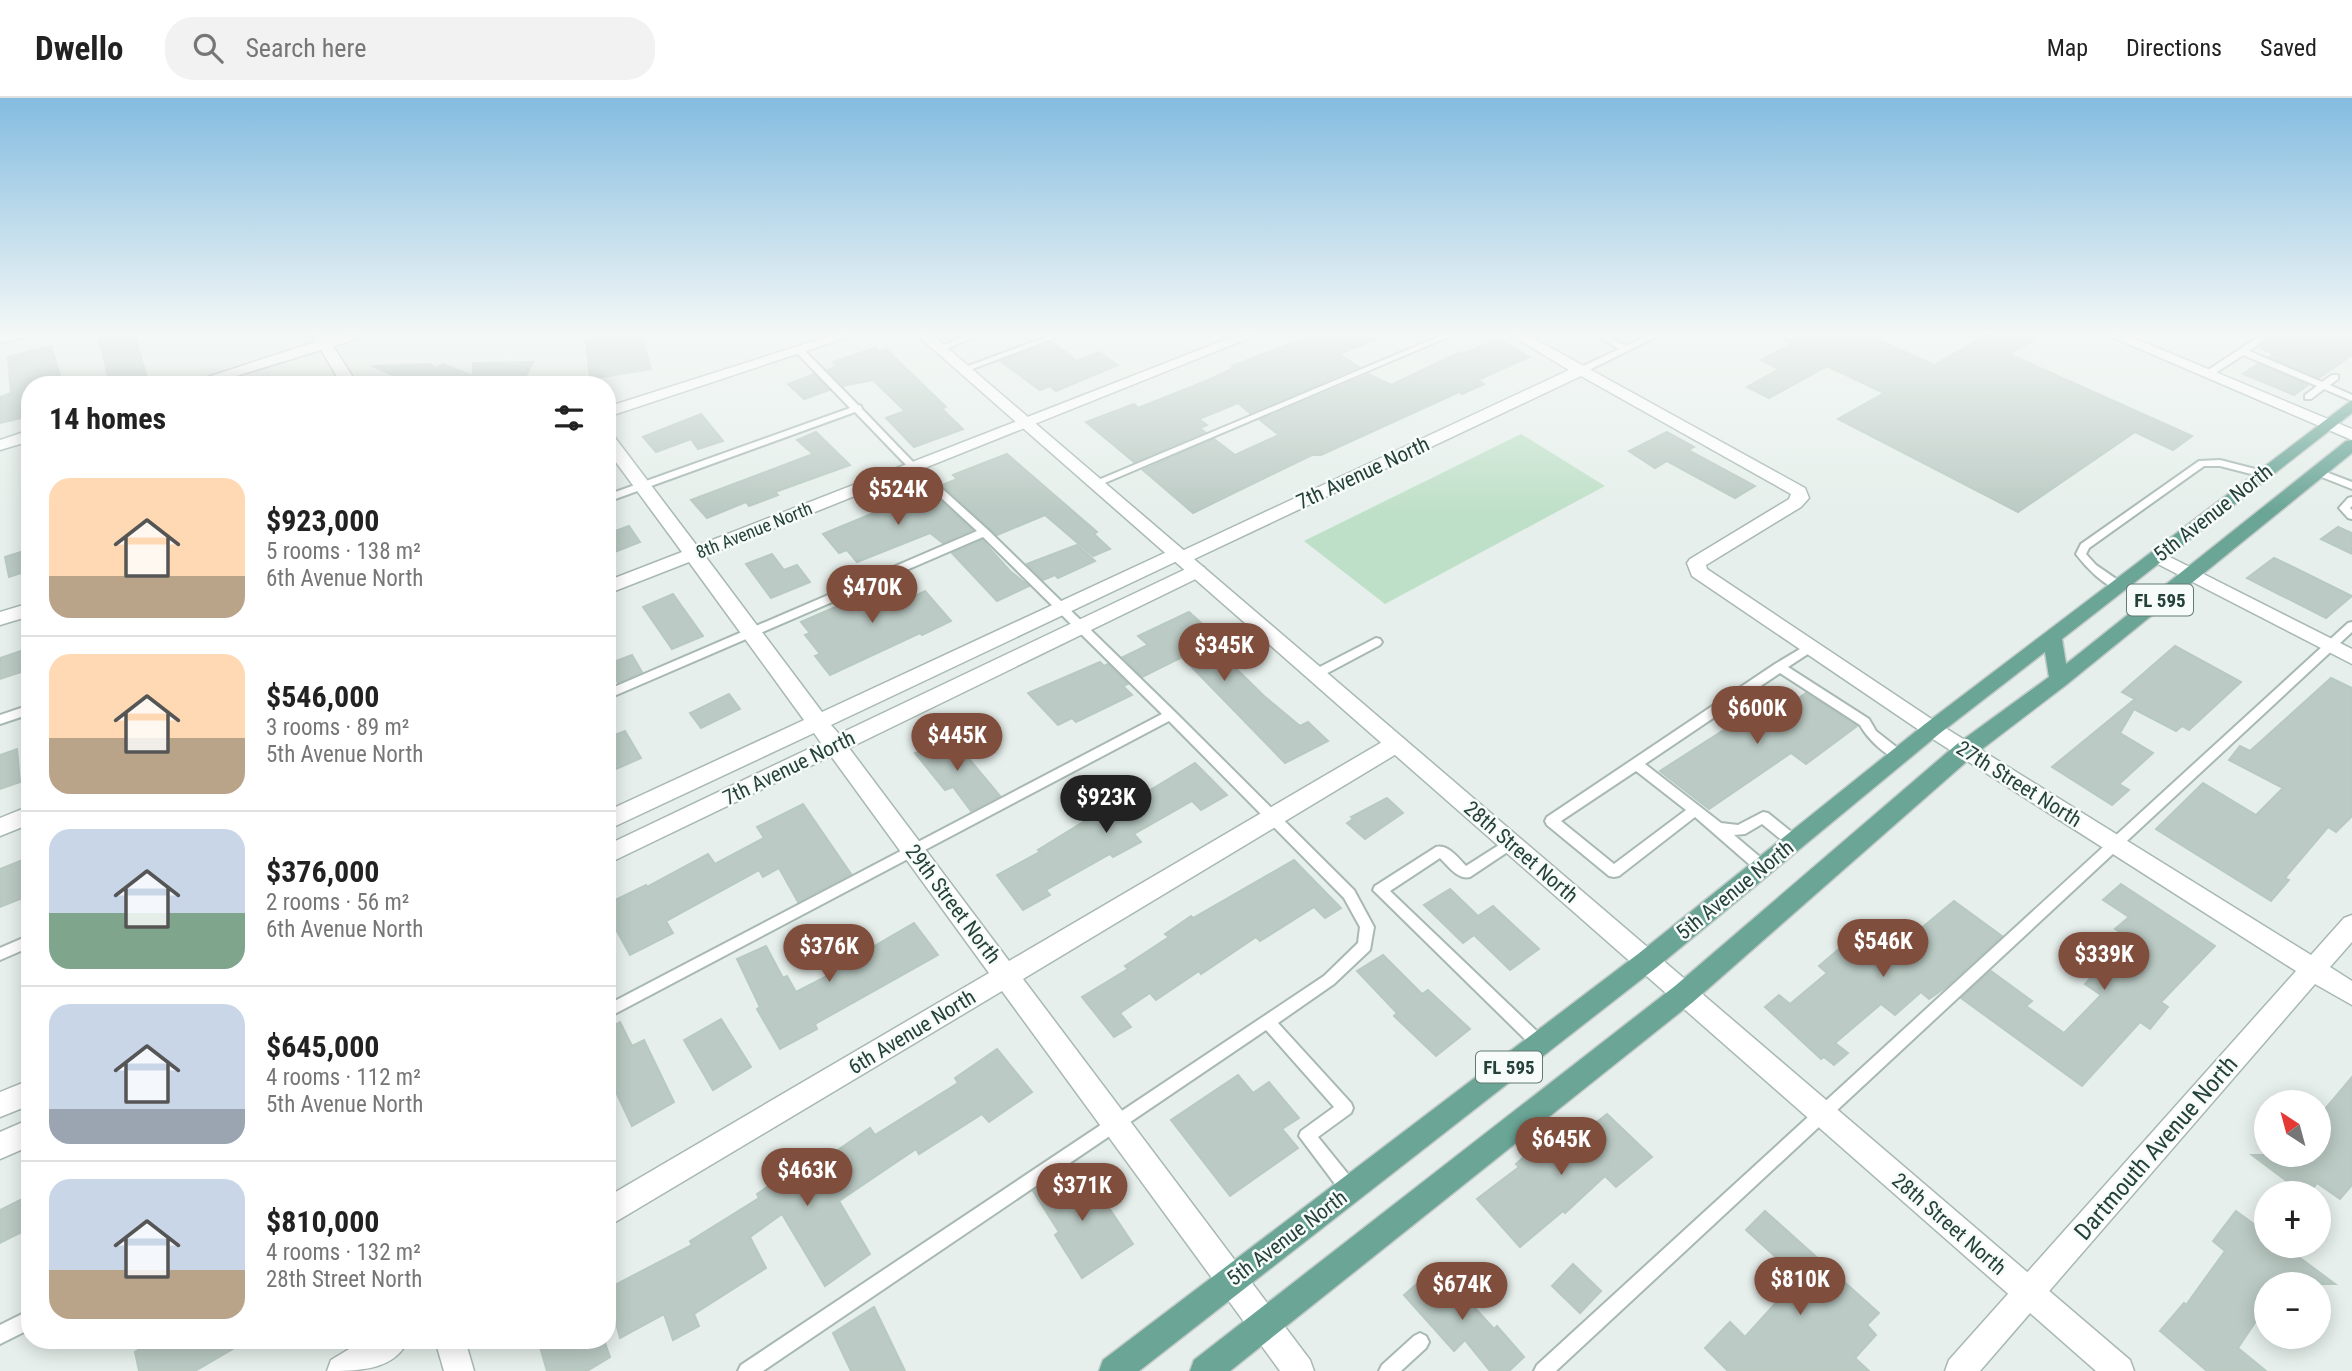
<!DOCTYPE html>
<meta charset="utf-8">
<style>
:root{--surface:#fff;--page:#f2f2f2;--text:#222;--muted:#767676;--line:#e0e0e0;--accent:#804e3d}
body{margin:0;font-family:"Roboto Condensed",sans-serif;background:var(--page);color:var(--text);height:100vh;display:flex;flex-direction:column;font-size:26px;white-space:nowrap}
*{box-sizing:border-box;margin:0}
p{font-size:23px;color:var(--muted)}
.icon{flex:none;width:38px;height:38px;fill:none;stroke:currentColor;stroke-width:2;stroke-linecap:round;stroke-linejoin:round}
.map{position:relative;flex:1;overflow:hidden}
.drawer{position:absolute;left:21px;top:278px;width:595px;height:973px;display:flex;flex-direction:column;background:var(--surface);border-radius:28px;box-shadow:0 4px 18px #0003}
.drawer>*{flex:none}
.needle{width:46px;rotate:324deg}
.controls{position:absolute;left:2254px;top:992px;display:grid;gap:14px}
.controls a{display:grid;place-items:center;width:77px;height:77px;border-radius:50%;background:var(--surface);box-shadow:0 4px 18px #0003;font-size:35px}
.price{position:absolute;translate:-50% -60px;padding:0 16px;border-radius:24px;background:var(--accent);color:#fff;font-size:23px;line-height:46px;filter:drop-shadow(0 2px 4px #0008)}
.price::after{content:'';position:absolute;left:50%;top:42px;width:21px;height:16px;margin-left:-10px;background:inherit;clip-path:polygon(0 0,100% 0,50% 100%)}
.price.on{background:#222;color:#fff}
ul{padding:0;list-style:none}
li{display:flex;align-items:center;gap:21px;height:175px;padding:0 28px}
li+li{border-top:2px solid var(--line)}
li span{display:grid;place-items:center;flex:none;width:196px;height:140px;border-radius:21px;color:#555}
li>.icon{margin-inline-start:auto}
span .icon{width:84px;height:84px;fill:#fffc;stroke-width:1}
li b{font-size:30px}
h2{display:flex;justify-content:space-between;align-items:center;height:84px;padding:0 28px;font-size:30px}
header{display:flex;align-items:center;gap:42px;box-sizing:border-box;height:98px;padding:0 35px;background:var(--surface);border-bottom:2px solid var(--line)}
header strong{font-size:33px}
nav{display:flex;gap:38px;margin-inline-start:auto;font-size:24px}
.search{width:490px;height:63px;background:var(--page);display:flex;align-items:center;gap:18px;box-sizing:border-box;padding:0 24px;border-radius:28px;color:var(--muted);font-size:26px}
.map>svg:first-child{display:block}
</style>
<header>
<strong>Dwello</strong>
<div class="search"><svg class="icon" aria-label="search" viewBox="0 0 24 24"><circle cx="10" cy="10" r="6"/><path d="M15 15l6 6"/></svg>Search here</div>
<nav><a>Map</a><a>Directions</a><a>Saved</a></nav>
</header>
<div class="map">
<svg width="2352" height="1273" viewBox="0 0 2352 1273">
<rect width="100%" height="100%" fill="#e6efeb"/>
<path fill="#bfe0c8" d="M1521,336L1605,388L1385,506L1304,443Z"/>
<g fill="#bbcac4" stroke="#b8c9c2" stroke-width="2">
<path d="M98,235H134L147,280L110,287Z"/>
<path d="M619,235H640L651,271L590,281L586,243Z"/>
<path d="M1318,235L1387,237L1339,256L1359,269L1250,315L1238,305L1199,321L1207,327L1200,330L1205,334L1134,364L1086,324L1134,306L1138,310L1206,283L1234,270L1232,268Z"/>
<path d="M1770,235H1864L1934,267L1990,235H2045L2009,256L2192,338L2173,352L2135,334L2018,414L1838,321L1884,295L1827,268L1769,300L1747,289L1779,271L1761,262L1792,246Z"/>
<path d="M2274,235H2352V257L2319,280L2269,259L2274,256L2261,250L2264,248L2261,247Z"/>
<path d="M1498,241L1529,259L1478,282L1484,286L1462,296L1459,294L1321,357H1312L1193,415L1143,372L1214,341L1235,357L1279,337L1260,322L1369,276L1391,287L1460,254L1463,256Z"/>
<path d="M1052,244L1077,263L1099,254L1118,267L1056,293L1050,288L1040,292L1000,263Z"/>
<path d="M51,248L63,287H30V318L0,325V299L11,295L8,259Z"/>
<path d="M875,250L879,254L886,251L946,309L942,311L963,331L914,349L886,320L905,313L873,282L843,288L827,272L837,268L833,264Z"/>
<path d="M533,264L524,281H513L510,287H506L502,281H481L493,287H404L410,284L372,268L431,266L435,270L443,266L473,278V265Z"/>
<path d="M2258,266L2308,287L2294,297L2243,276Z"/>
<path d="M814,276L829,292L804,301L788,286Z"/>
<path d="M701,316L723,343L698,351L691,341L656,354L643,339Z"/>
<path d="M816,334L850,367L775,394L778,397L749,408L746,404L707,420L691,402L813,356L797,342Z"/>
<path d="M1667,334L1694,349L1688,352L1755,388L1735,400L1667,363L1655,370L1629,353Z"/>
<path d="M1007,356L1097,434L1094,436L1110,451L1093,458L1045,417L997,437L942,387L957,381L953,377Z"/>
<path d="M929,392L972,432L943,445L930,435L857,464L847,452L839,455L823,436Z"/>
<path d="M629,428L640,444L607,457V436Z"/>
<path d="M2338,429L2352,435V456L2321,441Z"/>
<path d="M982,442L1010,473L1029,488L997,503L952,455Z"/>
<path d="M1077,447L1095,463L1058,480L1055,477L1043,482L1027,466Z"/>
<path d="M30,451V472L9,479L5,459Z"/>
<path d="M772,456L784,472L797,467L810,484L771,500L746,466Z"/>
<path d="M2274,460L2289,467L2352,498L2326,520L2247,480Z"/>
<path d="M900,481L915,498L925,493L951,523L922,537L920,535L830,577L815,558L820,556L805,537L810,535L801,524Z"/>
<path d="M673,496L703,538L672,551L643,509Z"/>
<path d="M1189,514L1219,541L1210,545L1264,598L1300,628L1308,624L1328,643L1285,665L1182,559L1142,579L1123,559L1148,547L1138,538Z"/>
<path d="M2175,548L2241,584L2189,632L2182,628L2176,633L2134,611L2120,635L2153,655L2119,686L2129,692L2112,707L2052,669L2135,601L2122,594Z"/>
<path d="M30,550V571L0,581V560Z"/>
<path d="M632,557L642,574L618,585L608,566Z"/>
<path d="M1100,564L1104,568L1108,566L1128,586L1123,588L1132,597L1076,624L1072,620L1058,627L1028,595Z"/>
<path d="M2331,580L2352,590V718L2336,734L2328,729L2285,780L2289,782L2271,803L2156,731L2203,685L2256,717L2283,690L2229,662L2240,648L2250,653Z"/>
<path d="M1760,594L1783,611L1806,595L1857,628L1806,666L1791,655L1709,711L1660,673L1747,617L1736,609Z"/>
<path d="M729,596L740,611L701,630L690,615Z"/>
<path d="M625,633L641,660L607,675V640Z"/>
<path d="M950,638L1000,698L971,713L953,689L945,692L915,655Z"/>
<path d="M17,651L20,684L0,691V657Z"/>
<path d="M1195,665L1227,697L1201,712L1192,703L1134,736L1141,744L1113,759L1110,756L1046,792L1050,797L1023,812L997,777L1040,754L1038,752L1083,724L1111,710L1114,714Z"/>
<path d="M1387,700L1403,715L1365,741L1347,725L1353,721L1351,719Z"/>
<path d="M803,706L851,776L798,804L779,770L763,779L759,772L666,823L673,835L630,857L607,815V806L646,787L647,789L708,756L715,766L764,740L757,729Z"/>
<path d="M30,759V797L0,809V771Z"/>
<path d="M1294,762L1341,810L1325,820L1314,809L1260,843L1256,839L1201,876L1199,873L1156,902L1150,895L1120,915L1131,929L1114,939L1082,899L1128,871L1125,868L1169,839L1165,836L1191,818L1193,820Z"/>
<path d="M2121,786L2215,848L2161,904L2168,909L2150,931L2140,924L2082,988L1961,900L1991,873L2032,903L2026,908L2064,935L2101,897L2085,886L2103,866L2110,870L2137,845L2115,831L2129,819L2103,802Z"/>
<path d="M1450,791L1478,818L1493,808L1539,851L1510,872L1474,837L1463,845L1424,807Z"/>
<path d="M1954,803L2002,838L1946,889L1929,901L1921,894L1895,917L1881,906L1835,945L1848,955L1834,967L1824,959L1821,961L1765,909L1779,897L1790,906L1827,875L1819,868L1853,839L1883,862Z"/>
<path d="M914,825L938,857L815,926L817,931L780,951L757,911L760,909L737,861L766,848L783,880L787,878L796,894L874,854L871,850Z"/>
<path d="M1383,857L1422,896L1428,892L1470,931L1436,958L1394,918L1397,915L1357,873Z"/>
<path d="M721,921L751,969L713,992L684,942Z"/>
<path d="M620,924L632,948L644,942L674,1004L632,1028L607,975V931Z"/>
<path d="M997,951L1032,994L989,1024L982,1016L919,1056L916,1051L839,1103L870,1156L825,1188L782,1116L750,1139L766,1170L694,1216L699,1228L673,1242L664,1216L620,1240L607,1191L692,1147L690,1143L759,1100L757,1096L795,1070L799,1076L813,1069L870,1030L875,1037L958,985L955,980Z"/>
<path d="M1238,977L1253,995L1269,984L1299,1020L1282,1031L1298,1050L1230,1098L1171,1022Z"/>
<path d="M2352,979V1087L2340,1101L2317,1085L2309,1096H2304L2252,1057H2319V1018Z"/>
<path d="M1607,1016L1652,1059L1616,1089L1605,1078L1565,1115L1563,1113L1520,1149L1477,1101L1519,1069L1516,1066L1553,1033L1567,1047Z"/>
<path d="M1069,1069L1097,1110L1105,1104L1133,1146L1082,1180L1055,1137L1059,1134L1033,1093Z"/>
<path d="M30,1097V1130L0,1145V1112Z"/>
<path d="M1765,1113L1879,1215L1867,1227L1876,1237L1855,1260L1869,1273H1728L1705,1250L1730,1224L1745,1239L1793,1186L1783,1177L1789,1171L1746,1132Z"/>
<path d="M2236,1113L2266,1135V1148H2284L2335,1186H2302L2284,1173L2275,1186H2266V1208L2238,1250L2266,1273H2207L2160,1233L2184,1205L2186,1207L2225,1153L2213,1143Z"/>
<path d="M1573,1166L1601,1193L1580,1215L1552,1188Z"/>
<path d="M1437,1168L1494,1231L1497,1228L1524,1259L1509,1273H1490L1465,1242L1454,1253L1404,1197Z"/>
<path d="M874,1209L905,1273H851L833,1235Z"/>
<path d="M155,1242H248L195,1273H139L135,1254Z"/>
<path d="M538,1242H604L610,1259L587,1273H547Z"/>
</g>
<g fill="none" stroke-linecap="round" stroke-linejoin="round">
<g stroke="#a8b8b2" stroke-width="4">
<g id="service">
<path d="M971,236H982L943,252L936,250Z"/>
<path d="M1054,236H1065L967,273L960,271Z"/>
<path d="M1445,236H1455L1100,387H1092L1091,385Z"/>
<path d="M1595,236H1604L1626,248L1652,236H1662L1585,274H1579V270L1619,251Z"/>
<path d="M2263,236H2272L2249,253L2322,284L2332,277H2338V281L2330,287L2352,297V303L2324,291L2311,301H2305V297L2317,288L2243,257L2211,278H2205V274Z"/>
<path d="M799,249L802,250L858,307L861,308L862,311L916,367L988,432L1175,614L1354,792L1374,829L1370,852L1334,886L1278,925L1351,1005L1353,1010L1351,1015L1318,1039L1356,1086L1358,1092L1356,1098L1350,1100L1344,1098L1299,1038L1301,1033L1334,1009L1266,932L763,1273H738L741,1267L1324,878L1358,845L1360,829L1344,800L1169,623L607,920V907L1162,616L983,439L607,601V592L977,433L910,371L855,314L607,404V397L850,310L796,254V250Z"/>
<path d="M2220,362L2267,374L2268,376L2263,379L2220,368H2204L2089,450L2086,456L2096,467L2122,485L2123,488L2122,491C2107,492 2085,468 2076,456L2081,446L2199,363Z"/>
<path d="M2318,371L2352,384V391L2314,376V372Z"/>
<path d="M2352,399V408L2350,410L2352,412V421L2348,420L2339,410L2348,400Z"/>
<path d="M2352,524V534L1556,1273H1534L1537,1267L2348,525Z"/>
<path d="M1376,540L1380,541L1382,544L1380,547L1320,579L1316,580L1310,576L1312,573Z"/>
<path d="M1810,545L1814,546L1816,549L1814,552L1788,569L1869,621L1876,633L1904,655L1906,658L1904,661C1890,664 1867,640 1860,627L1780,575L1645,666L1721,725L1738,727L1763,714L1768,715L1799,740L1801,744L1799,748H1789L1762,726L1745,736L1734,737L1767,765L1769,769L1767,773L1762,774L1757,773L1695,719L1619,778L1614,779L1609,778L1547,727L1545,723L1547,719L1775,566ZM1636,673L1686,712L1614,766L1561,723Z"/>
<path d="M30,607V616L0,626V617Z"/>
<path d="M1510,740L1515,741L1517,745L1515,749L1470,779C1458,782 1448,768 1440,760L1390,793L1545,941L1548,946L1545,951L1540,953L1535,951L1373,792L1375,788L1436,749C1448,746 1458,760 1466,768Z"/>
<path d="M30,837V849L0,862V850Z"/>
<path d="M30,1212V1231L0,1246V1227Z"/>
<path d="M1420,1235L1426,1238L1429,1244L1426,1250L1401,1273H1379L1382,1267L1414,1238Z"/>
</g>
</g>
<g stroke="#a8b8b2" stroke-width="3">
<g id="minor">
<path d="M27,236L25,239L0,245V237Z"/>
<path d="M311,236H325L328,240L343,236H364L362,239L333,248L358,287H342L321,252L207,287H183L315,244Z"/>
<path d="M1240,236H1259L705,458L822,614L1171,452H1184L1569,272L1509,236H1526L1805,390L1809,400L1801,409L1706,467L1707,471L1939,626L2311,857L2344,820L2352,817V844L2330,869L2352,883V907L2315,886L1980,1273H1945L1949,1262L2296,873L1925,636L1692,478L1687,465L1690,461L1789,401L1791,396L1581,278L1188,464H1175L831,627L839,636L1190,469H1204L1206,473L1204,477L849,650L1009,863L1389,640H1403L1407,646L1403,652L1023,881L1310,1262L1314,1273H1280L1002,893L607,1129V1099L989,875L831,658L607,766V747L821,645L814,635L607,732V713L804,622L689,464L607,496V483L682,454L607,352V335L613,337L697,448Z"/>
<path d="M2105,236H2124L2352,331V342Z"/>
<path d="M30,332V343L0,352V342Z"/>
<path d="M2156,452L2352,551V566L2150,462L2147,458Z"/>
<path d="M30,708V726L0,738V720Z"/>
<path d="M30,982V1007L0,1019V994Z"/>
<path d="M30,1021V1048L0,1061V1034Z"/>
<path d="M364,1242H408C395,1273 356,1273 327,1273L331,1262Z"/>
<path d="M435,1242H465L474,1273H444Z"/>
</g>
</g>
<g stroke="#a8b8b2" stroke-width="3">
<g id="tertiary">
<path d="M836,236H857L607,319V309Z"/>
<path d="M916,236H931L2130,1262L2134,1273H2096Z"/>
<path d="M30,505V518L0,527V514Z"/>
</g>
</g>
<g stroke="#c2cac8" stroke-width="3">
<path id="primary" d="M2352,302V315L2062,541L2066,566L2346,343L2352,342V355L2066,587L1973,658L1693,904L1230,1273H1190L1194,1262L1675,888L1957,646L2049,579L2045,554L1939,636L1656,870L1139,1273H1099L1103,1262L1638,856L1925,626Z"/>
</g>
<use href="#service" fill="#fff" fill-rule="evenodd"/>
<use href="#minor" fill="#fff" fill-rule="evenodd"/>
<use href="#tertiary" fill="#fff" fill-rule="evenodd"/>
<use href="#primary" fill="#6aa596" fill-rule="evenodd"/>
</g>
<linearGradient id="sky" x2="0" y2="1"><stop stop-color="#84bce0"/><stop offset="0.57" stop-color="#f4f8f6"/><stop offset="1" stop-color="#f4f8f6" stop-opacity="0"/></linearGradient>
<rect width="2352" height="414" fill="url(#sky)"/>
<g text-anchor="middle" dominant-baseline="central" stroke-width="5" stroke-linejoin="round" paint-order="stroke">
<g font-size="18" fill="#24423a" stroke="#f7fbf9">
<text transform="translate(754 432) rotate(-22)">8th Avenue North</text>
</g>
<g fill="#f7fbf9" stroke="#637a73" stroke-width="2">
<rect x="2127" y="486.5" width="66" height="31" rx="5"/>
<rect x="1476" y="953.5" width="66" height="31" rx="5"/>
</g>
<g font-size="19" font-weight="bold" fill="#24423a">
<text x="2160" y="502">FL 595</text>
<text x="1509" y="969">FL 595</text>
</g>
<g font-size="21" fill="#24423a" stroke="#f7fbf9">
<text transform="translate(1363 375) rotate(-25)">7th Avenue North</text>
<text transform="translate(2213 415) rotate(-38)">5th Avenue North</text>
<text transform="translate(789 670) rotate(-26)">7th Avenue North</text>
<text transform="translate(2019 686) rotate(32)">27th Street North</text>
<text transform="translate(1521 754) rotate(41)">28th Street North</text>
<text transform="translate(1735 792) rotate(-39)">5th Avenue North</text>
<text transform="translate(953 806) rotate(53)">29th Street North</text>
<text transform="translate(912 934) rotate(-31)">6th Avenue North</text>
<text transform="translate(1949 1126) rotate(41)">28th Street North</text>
<text transform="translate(1287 1140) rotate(-37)">5th Avenue North</text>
</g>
<g font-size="24" fill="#24423a" stroke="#f7fbf9">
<text transform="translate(2156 1050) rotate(-49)">Dartmouth Avenue North</text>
</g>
</g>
</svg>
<div class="controls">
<a><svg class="needle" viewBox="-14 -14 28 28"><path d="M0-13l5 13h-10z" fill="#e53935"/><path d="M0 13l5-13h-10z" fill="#767676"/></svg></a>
<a>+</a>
<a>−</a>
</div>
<b class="price" style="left:898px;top:429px">$524K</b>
<b class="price" style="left:872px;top:527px">$470K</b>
<b class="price" style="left:1224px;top:585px">$345K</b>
<b class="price" style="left:1757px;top:648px">$600K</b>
<b class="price" style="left:957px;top:675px">$445K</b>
<b class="price on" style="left:1106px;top:737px">$923K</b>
<b class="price" style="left:1883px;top:881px">$546K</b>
<b class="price" style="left:829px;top:886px">$376K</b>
<b class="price" style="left:2104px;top:894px">$339K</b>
<b class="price" style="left:1561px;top:1079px">$645K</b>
<b class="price" style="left:807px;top:1110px">$463K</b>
<b class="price" style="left:1082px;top:1125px">$371K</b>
<b class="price" style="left:1800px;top:1219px">$810K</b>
<b class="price" style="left:1462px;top:1224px">$674K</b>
<section class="drawer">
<h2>14 homes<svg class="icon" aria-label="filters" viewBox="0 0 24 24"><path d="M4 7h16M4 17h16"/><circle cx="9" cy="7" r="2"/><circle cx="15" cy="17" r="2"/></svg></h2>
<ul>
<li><span style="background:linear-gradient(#ffd9b3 70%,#b9a48a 0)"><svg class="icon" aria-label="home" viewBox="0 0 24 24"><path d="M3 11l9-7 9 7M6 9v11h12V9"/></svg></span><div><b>$923,000</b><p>5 rooms · 138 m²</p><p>6th Avenue North</p></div></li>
<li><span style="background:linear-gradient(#ffd9b3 60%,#b9a48a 0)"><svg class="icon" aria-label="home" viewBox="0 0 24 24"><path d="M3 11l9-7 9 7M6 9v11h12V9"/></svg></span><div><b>$546,000</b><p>3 rooms · 89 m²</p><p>5th Avenue North</p></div></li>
<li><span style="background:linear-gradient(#c9d6e8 60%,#7fa58c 0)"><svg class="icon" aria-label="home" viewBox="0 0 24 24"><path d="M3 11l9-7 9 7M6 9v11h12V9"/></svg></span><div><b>$376,000</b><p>2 rooms · 56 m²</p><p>6th Avenue North</p></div></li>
<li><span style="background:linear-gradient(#c9d6e8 75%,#9aa5b1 0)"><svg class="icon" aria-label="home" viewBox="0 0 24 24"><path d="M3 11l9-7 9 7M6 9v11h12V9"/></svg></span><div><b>$645,000</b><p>4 rooms · 112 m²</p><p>5th Avenue North</p></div></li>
<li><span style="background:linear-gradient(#c9d6e8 65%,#b9a48a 0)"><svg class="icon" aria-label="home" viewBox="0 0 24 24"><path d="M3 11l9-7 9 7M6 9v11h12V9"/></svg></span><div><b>$810,000</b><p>4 rooms · 132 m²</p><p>28th Street North</p></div></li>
</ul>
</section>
</div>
